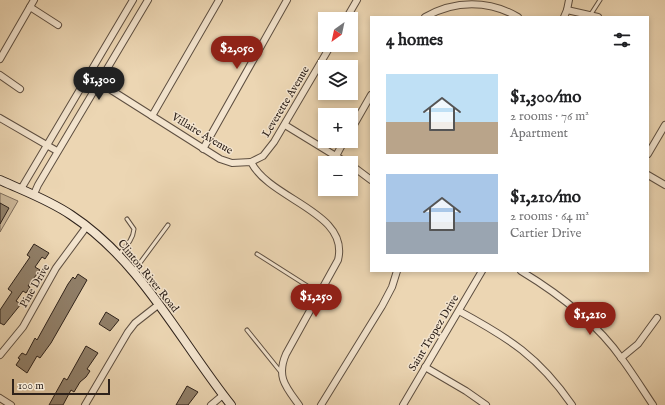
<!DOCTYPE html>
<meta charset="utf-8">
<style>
:root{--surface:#fff;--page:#f6f6f6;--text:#202124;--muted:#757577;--accent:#8f2418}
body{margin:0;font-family:"IM FELL English",serif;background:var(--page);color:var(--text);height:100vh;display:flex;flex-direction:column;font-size:15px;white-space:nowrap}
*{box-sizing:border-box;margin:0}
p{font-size:13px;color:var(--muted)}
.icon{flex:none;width:22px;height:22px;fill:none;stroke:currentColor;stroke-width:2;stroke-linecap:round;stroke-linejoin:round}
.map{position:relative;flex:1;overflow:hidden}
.side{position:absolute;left:370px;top:16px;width:279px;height:256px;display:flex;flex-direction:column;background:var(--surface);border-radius:0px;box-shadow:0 2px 6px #0003}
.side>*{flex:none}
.needle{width:26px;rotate:213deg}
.fabs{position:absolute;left:318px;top:12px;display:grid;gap:8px}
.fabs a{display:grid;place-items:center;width:40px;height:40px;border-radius:0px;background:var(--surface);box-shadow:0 2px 6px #0003;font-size:20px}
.scale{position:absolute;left:12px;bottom:10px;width:98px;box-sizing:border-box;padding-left:4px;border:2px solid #2e221b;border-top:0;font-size:11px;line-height:14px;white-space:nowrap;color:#2e221b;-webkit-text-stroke:3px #f3e4ce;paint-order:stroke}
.price{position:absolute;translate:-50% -34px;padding:0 9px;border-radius:14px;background:var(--accent);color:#fff;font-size:13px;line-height:26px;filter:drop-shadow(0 1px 2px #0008)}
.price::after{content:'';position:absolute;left:50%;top:24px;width:12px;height:9px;margin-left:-6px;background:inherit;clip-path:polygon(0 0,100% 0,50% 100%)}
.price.on{background:#222;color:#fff}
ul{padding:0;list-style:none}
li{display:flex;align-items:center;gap:12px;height:100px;padding:0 16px}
li span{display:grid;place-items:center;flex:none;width:112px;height:80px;border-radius:0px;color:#555}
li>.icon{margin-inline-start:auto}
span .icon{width:48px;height:48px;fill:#fffc;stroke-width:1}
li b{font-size:17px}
h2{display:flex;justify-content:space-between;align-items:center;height:48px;padding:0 16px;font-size:17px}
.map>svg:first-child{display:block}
</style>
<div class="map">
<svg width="665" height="405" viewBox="0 0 665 405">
<rect width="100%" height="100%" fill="#ecd6b3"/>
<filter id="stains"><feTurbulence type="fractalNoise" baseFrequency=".005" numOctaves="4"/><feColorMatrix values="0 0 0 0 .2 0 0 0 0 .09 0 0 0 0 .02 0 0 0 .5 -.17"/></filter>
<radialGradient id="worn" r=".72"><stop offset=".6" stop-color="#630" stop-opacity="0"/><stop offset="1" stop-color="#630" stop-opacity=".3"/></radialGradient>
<path fill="#ccb799" stroke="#7d6c5a" d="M0,193L18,201L0,232Z"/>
<g fill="#91806a" stroke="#2e221b">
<path d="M0,203L9,208L0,224Z"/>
<path d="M34,244L49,253L45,259L42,257L35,267L40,270L28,286L30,287L26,293L23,291L16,301L21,304L4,325L0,323V310L12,292L8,289L30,257L27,255Z"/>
<path d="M78,274L87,280L51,343L40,358L37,356L27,373L16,365L20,359L18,358L22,353L26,355L35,338L37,340L68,284L73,277L75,279Z"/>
<path d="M106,312L119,320L110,331L99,324Z"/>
<path d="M86,346L98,353L87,369L90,371L86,377L80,382L74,392L71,390L63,405H49L64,378L67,380Z"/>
<path d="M187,386L198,392L188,405H176Z"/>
</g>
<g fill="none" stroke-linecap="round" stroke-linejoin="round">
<g stroke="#5e4f41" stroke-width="5">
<g id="lane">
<path d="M591,14L600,0"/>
<path d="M119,254C126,246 133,240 134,229L127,219"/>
<path d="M257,254L320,294"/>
<path d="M134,271L168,225"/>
<path d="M247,330L280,371"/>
</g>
</g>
<g stroke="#5e4f41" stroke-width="8">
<g id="street">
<path d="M30,7L58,25"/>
<path d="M567,10L598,17"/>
<path d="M425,17C455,0 489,0 518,17"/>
<path d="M564,17L567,10L569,0"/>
<path d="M346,19L357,0"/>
<path d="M0,59L34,0"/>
<path d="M0,75L20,89"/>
<path d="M89,76L220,159L232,163L251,162C270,200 350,212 338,260L286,354C276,377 286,387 299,405"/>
<path d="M152,116L219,0"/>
<path d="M0,118L57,151"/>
<path d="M285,125L347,163"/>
<path d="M351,130L371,95"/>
<path d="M203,149L287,0"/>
<path d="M648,154L665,125"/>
<path d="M336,156L344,141"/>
<path d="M251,162L263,156L274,142L331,45"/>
<path d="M351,165L371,180"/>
<path d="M648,175L665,185"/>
<path d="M21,189L133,0"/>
<path d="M34,194L38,185L148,0"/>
<path d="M521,271C559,294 596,322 622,359C633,374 643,390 653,405"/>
<path d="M459,311C509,338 539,357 572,405"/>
<path d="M0,355L23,327L56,268L87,226"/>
<path d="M621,358L638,344L657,318"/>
<path d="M425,367L466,391L486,405"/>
<path d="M0,398L11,405"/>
<path d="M85,405L128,332L135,323L158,305"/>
<path d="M211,405L223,395"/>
<path d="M321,405L382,306L392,287L397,271"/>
<path d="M403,405L482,271"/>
</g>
</g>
<g stroke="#2e221b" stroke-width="10">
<path id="secondary" d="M0,180C24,191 49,200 71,215C141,261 180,341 231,405"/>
</g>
<use href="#lane" stroke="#f3e4ce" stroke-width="3"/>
<use href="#street" stroke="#f3e4ce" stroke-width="6"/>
<use href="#secondary" stroke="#f3e4ce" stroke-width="8"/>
</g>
<g text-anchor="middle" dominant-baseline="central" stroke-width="3" stroke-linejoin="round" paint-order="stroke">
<g font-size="11" fill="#2e221b" stroke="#f3e4ce">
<text transform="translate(286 102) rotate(-59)">Leverette Avenue</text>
<text transform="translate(202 134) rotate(31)">Villaire Avenue</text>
<text transform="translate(148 276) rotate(51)">Clinton River Road</text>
<text transform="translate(35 286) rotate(-60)">Pine Drive</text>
<text transform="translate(434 333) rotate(-59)">Saint Tropez Drive</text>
</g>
</g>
<rect width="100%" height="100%" filter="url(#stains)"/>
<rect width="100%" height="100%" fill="url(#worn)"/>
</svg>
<div class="fabs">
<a><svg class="needle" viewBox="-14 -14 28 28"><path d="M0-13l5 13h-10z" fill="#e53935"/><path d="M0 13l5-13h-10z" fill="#757577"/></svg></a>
<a><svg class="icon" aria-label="layers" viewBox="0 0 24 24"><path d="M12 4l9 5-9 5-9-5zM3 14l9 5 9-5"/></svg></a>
<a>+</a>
<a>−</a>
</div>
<div class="scale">100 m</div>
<b class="price" style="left:237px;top:70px">$2,050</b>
<b class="price on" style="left:99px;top:101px">$1,300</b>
<b class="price" style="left:316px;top:318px">$1,250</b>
<b class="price" style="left:590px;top:336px">$1,210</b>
<section class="side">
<h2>4 homes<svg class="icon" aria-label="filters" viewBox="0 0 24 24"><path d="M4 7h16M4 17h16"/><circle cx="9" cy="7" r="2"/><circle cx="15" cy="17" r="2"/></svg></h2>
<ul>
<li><span style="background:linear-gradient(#bfe0f5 60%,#b9a48a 0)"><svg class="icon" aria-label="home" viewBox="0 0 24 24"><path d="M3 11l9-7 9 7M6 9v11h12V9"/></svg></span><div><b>$1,300/mo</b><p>2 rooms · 76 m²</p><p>Apartment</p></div></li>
<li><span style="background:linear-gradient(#a9c7e8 60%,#9aa5b1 0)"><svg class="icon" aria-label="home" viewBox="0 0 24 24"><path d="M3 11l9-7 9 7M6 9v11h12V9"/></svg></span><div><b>$1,210/mo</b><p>2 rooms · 64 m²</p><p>Cartier Drive</p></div></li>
</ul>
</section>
</div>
